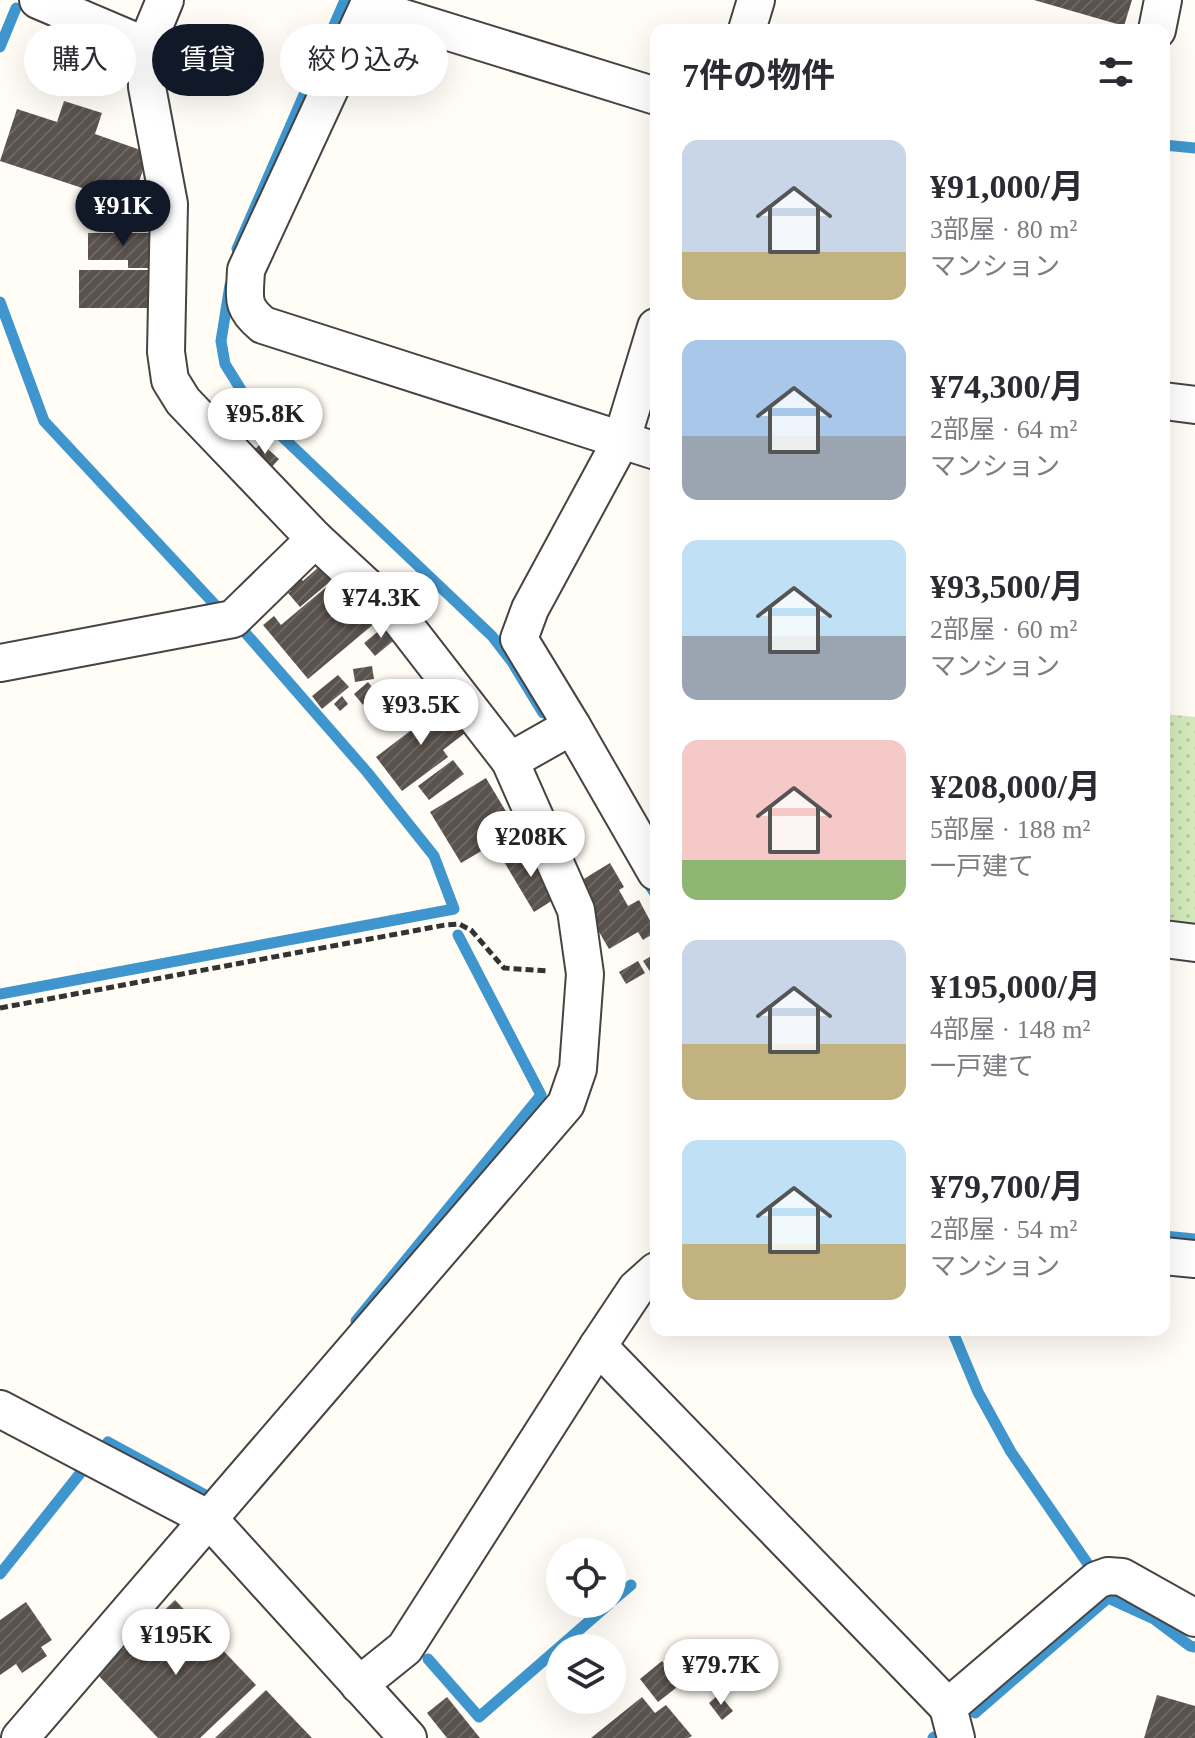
<!DOCTYPE html>
<html lang="ja">
<meta charset="utf-8">
<style>
:root{--surface:#fff;--page:#f2f2f3;--text:#2b2b33;--muted:#7c7c81;--accent:#111827}
body{margin:0;font-family:"Times New Roman","Noto Sans JP",serif;background:var(--page);color:var(--text);height:100vh;display:flex;flex-direction:column;font-size:30px;white-space:nowrap}
*{box-sizing:border-box;margin:0}
p{font-size:26px;color:var(--muted)}
.icon{flex:none;width:44px;height:44px;fill:none;stroke:currentColor;stroke-width:2;stroke-linecap:round;stroke-linejoin:round}
.map{position:relative;flex:1;overflow:hidden}
.panel{position:absolute;left:650px;top:24px;width:520px;height:1312px;display:flex;flex-direction:column;background:var(--surface);border-radius:16px;box-shadow:0 8px 32px #0002}
.panel>*{flex:none}
.guide{position:absolute;left:24px;top:24px;width:506px;height:72px;display:flex;gap:16px}
.tools{position:absolute;left:546px;top:1538px;display:grid;gap:16px}
.tools a{display:grid;place-items:center;width:80px;height:80px;border-radius:50%;background:var(--surface);box-shadow:0 8px 32px #0002;font-size:40px}
.price{position:absolute;translate:-50% -68px;padding:0 18px;border-radius:28px;background:#fff;color:#222;font-size:26px;line-height:52px;filter:drop-shadow(0 2px 4px #0008)}
.price::after{content:'';position:absolute;left:50%;top:48px;width:24px;height:18px;margin-left:-12px;background:inherit;clip-path:polygon(0 0,100% 0,50% 100%)}
.price.active{background:var(--accent);color:#fff}
ul{padding:0;list-style:none}
li{display:flex;align-items:center;gap:24px;height:200px;padding:0 32px}
li span{display:grid;place-items:center;flex:none;width:224px;height:160px;border-radius:16px;color:#555}
li>.icon{margin-inline-start:auto}
span .icon{width:96px;height:96px;fill:#fffc;stroke-width:1}
li b{font-size:34px}
h2{display:flex;justify-content:space-between;align-items:center;height:96px;padding:0 32px;font-size:34px}
.pill{padding:0 28px;border-radius:36px;background:var(--surface);box-shadow:0 8px 32px #0002;font-size:28px;line-height:72px}
.pill.active{background:var(--accent);color:#fff}
.map>svg:first-child{display:block}
</style>
<div class="map">
<svg width="1195" height="1738" viewBox="0 0 1195 1738">
<defs>
<pattern id="grass-dots" width="8" height="8" patternUnits="userSpaceOnUse" patternTransform="scale(2)"><rect width="8" height="8" fill="#d5ebbd"/><path d="M2 2h.1M6 6h.1" fill="none" stroke="#b6c8a1" stroke-width="1.8" stroke-linecap="round"/></pattern>
<pattern id="building-hatch" width="6" height="6" patternUnits="userSpaceOnUse" patternTransform="scale(2)"><rect width="6" height="6" fill="#5a524d"/><path d="M-1 1l2-2M0 6l6-6M5 7l2-2" fill="none" stroke="#6d6662"/></pattern>
</defs>
<rect width="100%" height="100%" fill="#fffdf5"/>
<path fill="url(#grass-dots)" d="M1164,714L1195,717V933L1164,929Z"/>
<g fill="none" stroke-linecap="round" stroke-linejoin="round">
<g stroke="#3f96cf" stroke-width="11">
<path d="M0,47L16,8"/>
<path d="M1164,145L1195,148"/>
<path d="M237,249L345,0"/>
<path d="M230,285L221,341L225,364L253,409L492,636L512,662L543,713"/>
<path d="M0,302L44,421L219,609"/>
<path d="M644,877L656,895"/>
<path d="M0,994L454,909L434,856L367,772L242,629"/>
<path d="M1164,1236L1195,1239"/>
<path d="M356,1321L541,1095L458,935"/>
<path d="M952,1330L978,1392L1011,1452L1090,1567"/>
<path d="M102,1450L108,1442L211,1498L216,1492"/>
<path d="M0,1574L82,1471"/>
<path d="M612,1601L631,1585"/>
<path d="M428,1659L479,1717L609,1604"/>
<path d="M975,1713L1108,1598L1154,1619L1190,1646L1195,1647"/>
<path d="M933,1738L934,1737"/>
</g>
</g>
<g fill="url(#building-hatch)">
<path d="M1034,0H1132L1124,26Z"/>
<path d="M64,101L102,113L95,134L149,153L131,204L0,161L17,109L57,122Z"/>
<path d="M88,233H154V268H128V260H88Z"/>
<rect x="79" y="270" width="74" height="38"/>
<path d="M261,443L279,459L269,470L251,454Z"/>
<path d="M321,565L333,579L300,607L288,593L291,591L286,585L298,575L303,581Z"/>
<path d="M343,573L381,618L308,679L263,625L274,616L281,625Z"/>
<path d="M387,624L398,637L375,656L364,643Z"/>
<path d="M372,666L374,679L355,682L353,669Z"/>
<path d="M338,675L349,687L322,709L312,696Z"/>
<path d="M368,682L377,693L363,705L354,694Z"/>
<path d="M342,696L348,704L340,711L334,704Z"/>
<path d="M441,701L465,733L443,750L448,757L402,791L376,757L414,728L411,724Z"/>
<path d="M453,760L464,774L429,800L418,786Z"/>
<path d="M486,778L517,830L461,863L430,812Z"/>
<path d="M528,846L558,897L534,912L503,860Z"/>
<path d="M610,863L624,887L619,890L628,906L639,900L656,932L643,940L638,932L609,949L575,891L585,885L582,880Z"/>
<path d="M656,953V970L651,973L643,961Z"/>
<path d="M638,961L645,973L626,984L619,972Z"/>
<path d="M175,1600L256,1685L200,1738H158L97,1674Z"/>
<path d="M26,1602L52,1640L41,1647L47,1656L22,1673L16,1664L0,1675V1620Z"/>
<path d="M676,1649L685,1661L673,1670L664,1659Z"/>
<path d="M662,1661L681,1684L658,1702L640,1679Z"/>
<path d="M266,1690L312,1738H215Z"/>
<path d="M719,1694L733,1711L722,1720L709,1703Z"/>
<path d="M1157,1695L1195,1706V1738H1144Z"/>
<path d="M447,1697L480,1738H447L427,1713Z"/>
<path d="M642,1697L655,1713L666,1705L692,1736L688,1738H591Z"/>
</g>
<g fill="none" stroke-linecap="round" stroke-linejoin="round">
<g stroke="#444" stroke-width="40">
<g id="minor">
<path d="M38,0L146,46"/>
<path d="M371,0L246,270C245,298 240,306 263,325L656,451"/>
<path d="M368,7L656,96"/>
<path d="M747,30L756,0"/>
<path d="M1157,30L1163,0"/>
<path d="M1164,401L1195,405"/>
<path d="M0,663L233,619L315,539"/>
<path d="M572,726L656,872"/>
<path d="M510,761L572,726L519,639L530,609L622,439L656,327"/>
<path d="M1164,939L1195,943"/>
<path d="M1164,1256L1195,1259"/>
<path d="M598,1346L948,1707"/>
<path d="M0,1409L209,1519L408,1738"/>
<path d="M359,1685L405,1648L598,1346L636,1289L656,1271"/>
<path d="M20,1738L566,1104L578,1069L585,974L576,910L510,761L397,615L315,539L183,401L170,380L166,352L169,204L147,87L146,46L165,0"/>
<path d="M956,1738L948,1707L1097,1580L1108,1576L1122,1577L1195,1618"/>
</g>
</g>
<path stroke="#333" stroke-width="5" stroke-dasharray="8 4" stroke-linecap="butt" d="M0,1008L445,925L459,924L471,930L504,968L548,971"/>
<use href="#minor" stroke="#fff" stroke-width="36"/>
</g>
</svg>
<div class="tools">
<a><svg class="icon" aria-label="locate" viewBox="0 0 24 24"><circle cx="12" cy="12" r="6"/><path d="M12 2v4M12 18v4M2 12h4M18 12h4"/></svg></a>
<a><svg class="icon" aria-label="layers" viewBox="0 0 24 24"><path d="M12 4l9 5-9 5-9-5zM3 14l9 5 9-5"/></svg></a>
</div>
<b class="price active" style="left:123px;top:248px">¥91K</b>
<b class="price" style="left:265px;top:456px">¥95.8K</b>
<b class="price" style="left:381px;top:640px">¥74.3K</b>
<b class="price" style="left:421px;top:747px">¥93.5K</b>
<b class="price" style="left:531px;top:879px">¥208K</b>
<b class="price" style="left:176px;top:1677px">¥195K</b>
<b class="price" style="left:721px;top:1707px">¥79.7K</b>
<div class="guide">
<a class="pill">購入</a>
<a class="pill active">賃貸</a>
<a class="pill">絞り込み</a>
</div>
<section class="panel">
<h2>7件の物件<svg class="icon" aria-label="filters" viewBox="0 0 24 24"><path d="M4 7h16M4 17h16"/><circle cx="9" cy="7" r="2"/><circle cx="15" cy="17" r="2"/></svg></h2>
<ul>
<li><span style="background:linear-gradient(#c9d6e8 70%,#c2b280 0)"><svg class="icon" aria-label="home" viewBox="0 0 24 24"><path d="M3 11l9-7 9 7M6 9v11h12V9"/></svg></span><div><b>¥91,000/月</b><p>3部屋 · 80 m²</p><p>マンション</p></div></li>
<li><span style="background:linear-gradient(#a9c7e8 60%,#9aa5b1 0)"><svg class="icon" aria-label="home" viewBox="0 0 24 24"><path d="M3 11l9-7 9 7M6 9v11h12V9"/></svg></span><div><b>¥74,300/月</b><p>2部屋 · 64 m²</p><p>マンション</p></div></li>
<li><span style="background:linear-gradient(#bfe0f5 60%,#9aa5b1 0)"><svg class="icon" aria-label="home" viewBox="0 0 24 24"><path d="M3 11l9-7 9 7M6 9v11h12V9"/></svg></span><div><b>¥93,500/月</b><p>2部屋 · 60 m²</p><p>マンション</p></div></li>
<li><span style="background:linear-gradient(#f6c9c9 75%,#8fb573 0)"><svg class="icon" aria-label="home" viewBox="0 0 24 24"><path d="M3 11l9-7 9 7M6 9v11h12V9"/></svg></span><div><b>¥208,000/月</b><p>5部屋 · 188 m²</p><p>一戸建て</p></div></li>
<li><span style="background:linear-gradient(#c9d6e8 65%,#c2b280 0)"><svg class="icon" aria-label="home" viewBox="0 0 24 24"><path d="M3 11l9-7 9 7M6 9v11h12V9"/></svg></span><div><b>¥195,000/月</b><p>4部屋 · 148 m²</p><p>一戸建て</p></div></li>
<li><span style="background:linear-gradient(#bfe0f5 65%,#c2b280 0)"><svg class="icon" aria-label="home" viewBox="0 0 24 24"><path d="M3 11l9-7 9 7M6 9v11h12V9"/></svg></span><div><b>¥79,700/月</b><p>2部屋 · 54 m²</p><p>マンション</p></div></li>
</ul>
</section>
</div>
